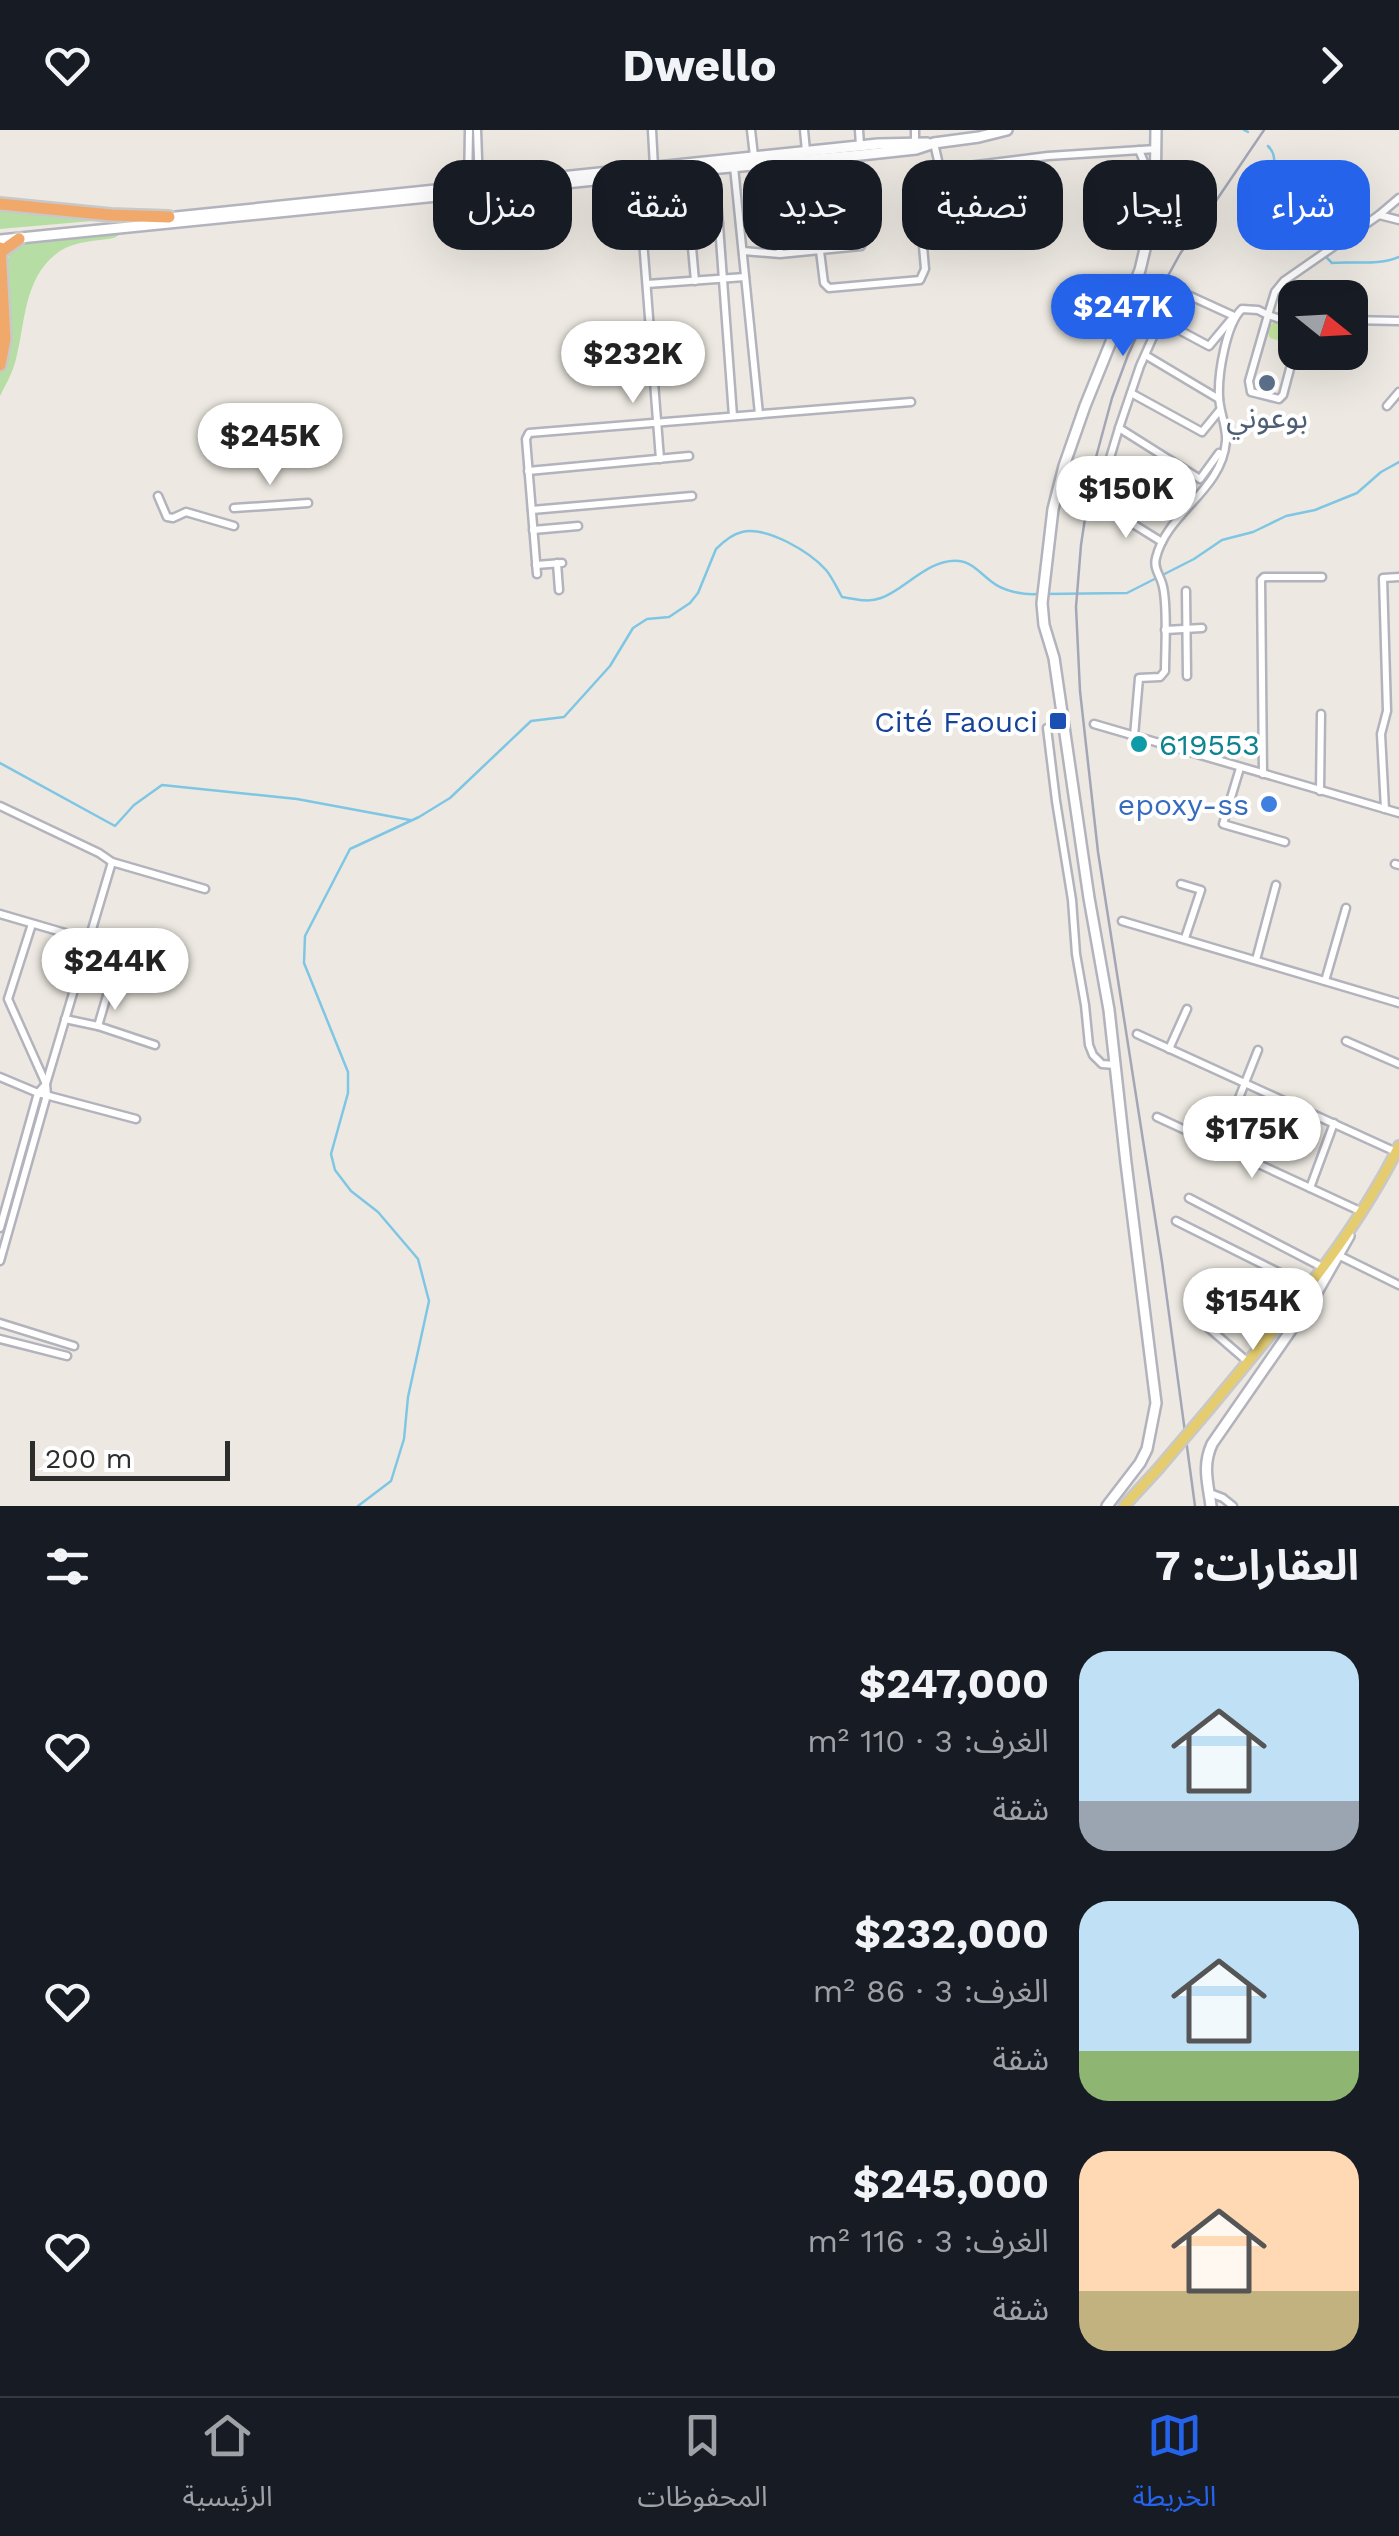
<!DOCTYPE html>
<html lang="ar">
<meta charset="utf-8">
<style>
:root{--surface:#171b24;--page:#242831;--text:#f1f3f6;--muted:#9ea1a6;--line:#363941;--accent:#2563eb}
body{margin:0;font-family:"Work Sans","Noto Sans Arabic",sans-serif;background:var(--page);color:var(--text);direction:rtl;height:100vh;display:flex;flex-direction:column;font-size:38px;white-space:nowrap}
*{box-sizing:border-box;margin:0}
p{font-size:32px;color:var(--muted)}
.icon{flex:none;width:55px;height:55px;fill:none;stroke:currentColor;stroke-width:2;stroke-linecap:round;stroke-linejoin:round}
.map{position:relative;height:1376px;overflow:hidden;direction:ltr}
.drawer{display:flex;flex-direction:column;background:var(--surface);flex:1}
.drawer>*{flex:none}
.hud{position:absolute;left:30px;top:30px;width:1340px;height:90px;direction:rtl;display:flex;gap:20px}
.needle{width:65px;rotate:108deg}
.controls{position:absolute;left:1278px;top:150px;display:grid;gap:20px}
.controls a{display:grid;place-items:center;width:90px;height:90px;border-radius:20px;background:var(--surface);box-shadow:0 10px 40px #0002;font-size:50px}
.scale{position:absolute;left:30px;bottom:25px;width:200px;box-sizing:border-box;padding-left:10px;border:5px solid #2d2d2d;border-top:0;font-size:28px;line-height:35px;white-space:nowrap;color:#2d2d2d;-webkit-text-stroke:8px #fff;paint-order:stroke}
.price{position:absolute;translate:-50% -85px;padding:0 22px;border-radius:35px;background:#fff;color:#222;font-size:32px;line-height:65px;filter:drop-shadow(0 2px 5px #0008)}
.price::after{content:'';position:absolute;left:50%;top:60px;width:30px;height:22px;margin-left:-15px;background:inherit;clip-path:polygon(0 0,100% 0,50% 100%)}
.price.active{background:var(--accent);color:#fff}
ul{padding:0;list-style:none}
li{display:flex;align-items:center;gap:30px;height:250px;padding:0 40px}
li span{display:grid;place-items:center;flex:none;width:280px;height:200px;border-radius:30px;color:#555}
li>.icon{margin-inline-start:auto}
span .icon{width:120px;height:120px;fill:#fffc;stroke-width:1}
li b{font-size:42px}
h2{display:flex;justify-content:space-between;align-items:center;height:120px;padding:0 40px;font-size:42px}
.chip{padding:0 35px;border-radius:30px;background:var(--surface);box-shadow:0 10px 40px #0002;font-size:35px;line-height:90px}
.chip.active{background:var(--accent);color:#fff}
header{display:flex;justify-content:space-between;align-items:center;height:130px;padding:0 40px;background:var(--surface);font-size:45px;font-weight:700}
.tabs{display:flex;justify-content:space-around;align-items:center;height:140px;border-top:2px solid var(--line);background:var(--surface);font-size:28px;color:var(--muted)}
.tabs a{display:grid;justify-items:center;gap:5px}
.tabs .active{color:var(--accent)}
.map>svg:first-child{display:block}
</style>
<header><svg class="icon" aria-label="forward" viewBox="0 0 24 24"><path d="M9 5l7 7-7 7"/></svg>Dwello<svg class="icon" aria-label="heart" viewBox="0 0 24 24"><path d="M12 20l-8-8c-3-5 5-10 8-4 3-6 11-1 8 4z"/></svg></header>
<div class="map">
<svg width="1399" height="1376" viewBox="0 0 1399 1376">
<rect width="100%" height="100%" fill="#ede9e2"/>
<g fill="#b6dea4">
<path d="M0,78L104,90L0,99Z"/>
<path d="M852,89L854,112L793,117L792,94Z"/>
<path d="M118,102L119,105L114,108C97,111 75,111 60,121C23,147 26,191 16,229C13,242 6,254 0,266V242L4,234L10,201L7,133L11,118L19,114Z"/>
</g>
<path fill="#c5e4a1" d="M1275,192L1293,199L1295,202L1291,214L1270,208L1268,203L1269,196Z"/>
<g fill="none" stroke-linecap="round" stroke-linejoin="round">
<g stroke="#7fc6e4" stroke-width="2.5">
<path d="M1244,0L1248,2"/>
<path d="M1268,16C1278,26 1272,34 1276,46C1279,53 1287,58 1292,64C1308,86 1311,114 1332,133C1354,131 1379,136 1399,127"/>
<path d="M1045,464L1127,463L1194,429L1222,410L1253,402L1286,386L1315,380L1357,363L1381,342L1399,332"/>
<path d="M0,633L115,696L134,675L162,655L297,669L410,690"/>
<path d="M358,1376L391,1351L404,1309L408,1267L429,1171L418,1129L378,1082L351,1061L335,1040L331,1024L348,963V942L304,833L305,806L350,719L419,687L450,668L531,591L564,587L610,536L633,498L647,489L669,487L690,473L698,463L716,419C722,413 733,404 742,402C767,396 810,422 826,440C832,447 837,458 842,467C855,469 868,473 881,468C904,461 928,428 959,431C972,432 982,445 992,452C1003,461 1023,465 1037,464"/>
</g>
<g stroke="#b2b3bc" stroke-width="11">
<g id="street">
<path d="M477,0L479,56"/>
<path d="M652,0L654,37"/>
<path d="M751,0L754,26"/>
<path d="M804,0L806,21"/>
<path d="M859,0L860,15"/>
<path d="M915,0V12"/>
<path d="M934,13L939,35L944,39L1048,26L1156,19"/>
<path d="M1139,20L1154,56"/>
<path d="M734,37L759,284"/>
<path d="M638,46L660,329"/>
<path d="M468,59L469,0"/>
<path d="M717,68L733,286"/>
<path d="M1379,85L1399,90"/>
<path d="M690,95L695,151"/>
<path d="M642,99L719,93"/>
<path d="M743,121L780,124L861,116L864,110L860,76L853,73L781,80L776,86L780,124"/>
<path d="M820,121L824,153L829,158L920,150L925,139L917,47"/>
<path d="M647,154L745,147"/>
<path d="M1350,190L1399,191"/>
<path d="M1295,194L1268,185L1249,251L1251,262L1279,269L1283,265L1295,220"/>
<path d="M1147,226L1219,269"/>
<path d="M1131,263L1202,302L1220,280"/>
<path d="M1387,276L1399,262"/>
<path d="M1119,298L1200,349L1219,323"/>
<path d="M1111,336L1181,385"/>
<path d="M528,341L689,326"/>
<path d="M158,366L167,387L173,388L186,382L234,396"/>
<path d="M234,378L308,373"/>
<path d="M532,380L692,366"/>
<path d="M533,400L578,396"/>
<path d="M1162,412L1109,379L1110,328L1119,298L1140,236L1157,198L1166,193L1209,216L1234,186L1188,165"/>
<path d="M557,433L559,460"/>
<path d="M536,435L562,433"/>
<path d="M537,444L526,309L529,303L911,272"/>
<path d="M1186,461L1187,546"/>
<path d="M1165,500L1202,498"/>
<path d="M1094,594L1399,683"/>
<path d="M1047,598L1056,671L1072,770L1076,824L1085,875L1089,915L1093,925L1102,934L1115,935"/>
<path d="M1134,606L1139,548L1160,547L1165,541C1165,517 1168,480 1163,457C1161,446 1153,439 1156,428C1167,382 1222,361 1226,311C1227,296 1219,281 1219,266C1218,244 1226,194 1242,179L1258,180L1268,185L1275,162L1284,151L1379,85L1399,68"/>
<path d="M1240,638L1223,694L1285,712"/>
<path d="M1263,644L1261,450L1264,447H1322"/>
<path d="M1320,661L1321,584"/>
<path d="M0,676L99,723L112,732L205,759"/>
<path d="M1385,679L1381,604L1387,581L1383,448L1399,447"/>
<path d="M1395,734L1399,735"/>
<path d="M1181,754L1201,760L1185,808"/>
<path d="M0,784L89,810"/>
<path d="M1122,791L1399,873"/>
<path d="M1256,830L1276,755"/>
<path d="M1325,851L1346,778"/>
<path d="M65,889L98,896L155,915"/>
<path d="M98,896L121,818L175,833"/>
<path d="M1137,904L1396,1022"/>
<path d="M1346,911L1399,934"/>
<path d="M1169,919L1187,879"/>
<path d="M0,947L38,963L136,989"/>
<path d="M1237,973L1258,920"/>
<path d="M1157,987L1362,1082"/>
<path d="M1310,1058L1334,993"/>
<path d="M1189,1068L1322,1137"/>
<path d="M1176,1091L1308,1157"/>
<path d="M0,1098L38,963L46,954L112,732"/>
<path d="M1338,1125L1399,1155"/>
<path d="M0,1131L47,965L46,954L8,869L32,794"/>
<path d="M0,1193L74,1216"/>
<path d="M1203,1193L1248,1232"/>
<path d="M0,1209L67,1226"/>
<path d="M1210,1363L1223,1368L1233,1376"/>
</g>
</g>
<g stroke="#b2b3bc" stroke-width="14">
<g id="secondary">
<path d="M176,87L878,14L927,13"/>
<path d="M0,110L655,44L861,25L916,19L934,13L979,7L1007,0"/>
<path d="M1107,1376L1140,1333L1147,1319L1156,1273L1126,1033L1109,880L1089,768L1054,528L1044,495L1042,473L1053,379L1064,336L1085,276L1140,140L1155,77L1156,0"/>
<path d="M1211,1376C1208,1353 1202,1336 1212,1314L1316,1164L1349,1106"/>
</g>
</g>
<g stroke="#c8c8c8" stroke-width="14">
<g id="primary">
<path d="M1209,1279C1277,1196 1351,1113 1399,1016"/>
<path d="M1124,1376L1158,1339"/>
</g>
</g>
<g stroke="#c8c8c8" stroke-width="16">
<g id="highway">
<path d="M0,74L111,85L169,87"/>
<path d="M0,118L5,209L0,235"/>
<path d="M2,121L19,109"/>
</g>
</g>
<use href="#street" stroke="#fff" stroke-width="6"/>
<use href="#secondary" stroke="#fff" stroke-width="9"/>
<use href="#primary" stroke="#e5cd6f" stroke-width="9"/>
<use href="#highway" stroke="#f0a96a" stroke-width="11"/>
<path stroke="#a4a6b6" stroke-width="2.5" d="M1195,1376L1162,1132L1098,722L1080,561L1076,477L1081,415L1092,342L1112,268L1128,225L1147,184L1180,124L1264,0"/>
<g stroke="#c8c8c8" stroke-width="14" stroke-linecap="butt">
<path id="primary-bridge" d="M1158,1339L1209,1279"/>
</g>
<use href="#primary-bridge" stroke="#e5cd6f" stroke-width="9"/>
</g>
<circle fill="#5c6f8a" stroke="#fff" stroke-width="4" cx="1267" cy="253" r="10"/>
<rect fill="#1a4fb4" stroke="#fff" stroke-width="4" x="1048" y="581" width="20" height="20" rx="5"/>
<circle fill="#0f9aa8" stroke="#fff" stroke-width="4" cx="1139" cy="614" r="10"/>
<circle fill="#3f7fe0" stroke="#fff" stroke-width="4" cx="1269" cy="674" r="10"/>
<g text-anchor="middle" dominant-baseline="central" stroke-width="8" stroke-linejoin="round" paint-order="stroke">
<g font-size="30" fill="#4e5e75" stroke="#fff">
<text x="1267" y="287">بوعوني</text>
</g>
<g font-size="30" fill="#164399" stroke="#fff" text-anchor="end">
<text x="1038" y="591">Cité Faouci</text>
</g>
<g font-size="30" fill="#0d838f" stroke="#fff" text-anchor="start">
<text x="1159" y="614">619553</text>
</g>
<g font-size="30" fill="#366cbe" stroke="#fff" text-anchor="end">
<text x="1249" y="674">epoxy-ss</text>
</g>
</g>
</svg>
<div class="controls">
<a><svg class="needle" viewBox="-14 -14 28 28"><path d="M0-13l5 13h-10z" fill="#e53935"/><path d="M0 13l5-13h-10z" fill="#9ea1a6"/></svg></a>
</div>
<div class="scale">200 m</div>
<b class="price active" style="left:1123px;top:229px">$247K</b>
<b class="price" style="left:633px;top:276px">$232K</b>
<b class="price" style="left:270px;top:358px">$245K</b>
<b class="price" style="left:1126px;top:411px">$150K</b>
<b class="price" style="left:115px;top:883px">$244K</b>
<b class="price" style="left:1252px;top:1051px">$175K</b>
<b class="price" style="left:1253px;top:1223px">$154K</b>
<div class="hud">
<a class="chip active">شراء</a>
<a class="chip">إيجار</a>
<a class="chip">تصفية</a>
<a class="chip">جديد</a>
<a class="chip">شقة</a>
<a class="chip">منزل</a>
</div>
</div>
<section class="drawer">
<h2>العقارات: 7<svg class="icon" aria-label="filters" viewBox="0 0 24 24"><path d="M4 7h16M4 17h16"/><circle cx="9" cy="7" r="2"/><circle cx="15" cy="17" r="2"/></svg></h2>
<ul>
<li><span style="background:linear-gradient(#bfe0f5 75%,#9aa5b1 0)"><svg class="icon" aria-label="home" viewBox="0 0 24 24"><path d="M3 11l9-7 9 7M6 9v11h12V9"/></svg></span><div><b>$247,000</b><p>الغرف: 3 · 110 m²</p><p>شقة</p></div><svg class="icon" aria-label="heart" viewBox="0 0 24 24"><path d="M12 20l-8-8c-3-5 5-10 8-4 3-6 11-1 8 4z"/></svg></li>
<li><span style="background:linear-gradient(#bfe0f5 75%,#8fb573 0)"><svg class="icon" aria-label="home" viewBox="0 0 24 24"><path d="M3 11l9-7 9 7M6 9v11h12V9"/></svg></span><div><b>$232,000</b><p>الغرف: 3 · 86 m²</p><p>شقة</p></div><svg class="icon" aria-label="heart" viewBox="0 0 24 24"><path d="M12 20l-8-8c-3-5 5-10 8-4 3-6 11-1 8 4z"/></svg></li>
<li><span style="background:linear-gradient(#ffd9b3 70%,#c2b280 0)"><svg class="icon" aria-label="home" viewBox="0 0 24 24"><path d="M3 11l9-7 9 7M6 9v11h12V9"/></svg></span><div><b>$245,000</b><p>الغرف: 3 · 116 m²</p><p>شقة</p></div><svg class="icon" aria-label="heart" viewBox="0 0 24 24"><path d="M12 20l-8-8c-3-5 5-10 8-4 3-6 11-1 8 4z"/></svg></li>
</ul>
</section>
<nav class="tabs">
<a class="active"><svg class="icon" aria-label="map" viewBox="0 0 24 24"><path d="M3 6l6-2 6 2 6-2v14l-6 2-6-2-6 2zM9 4v14M15 6v14"/></svg>الخريطة</a>
<a><svg class="icon" aria-label="saved" viewBox="0 0 24 24"><path d="M7 4h10v16l-5-4-5 4z"/></svg>المحفوظات</a>
<a><svg class="icon" aria-label="home" viewBox="0 0 24 24"><path d="M3 11l9-7 9 7M6 9v11h12V9"/></svg>الرئيسية</a>
</nav>
